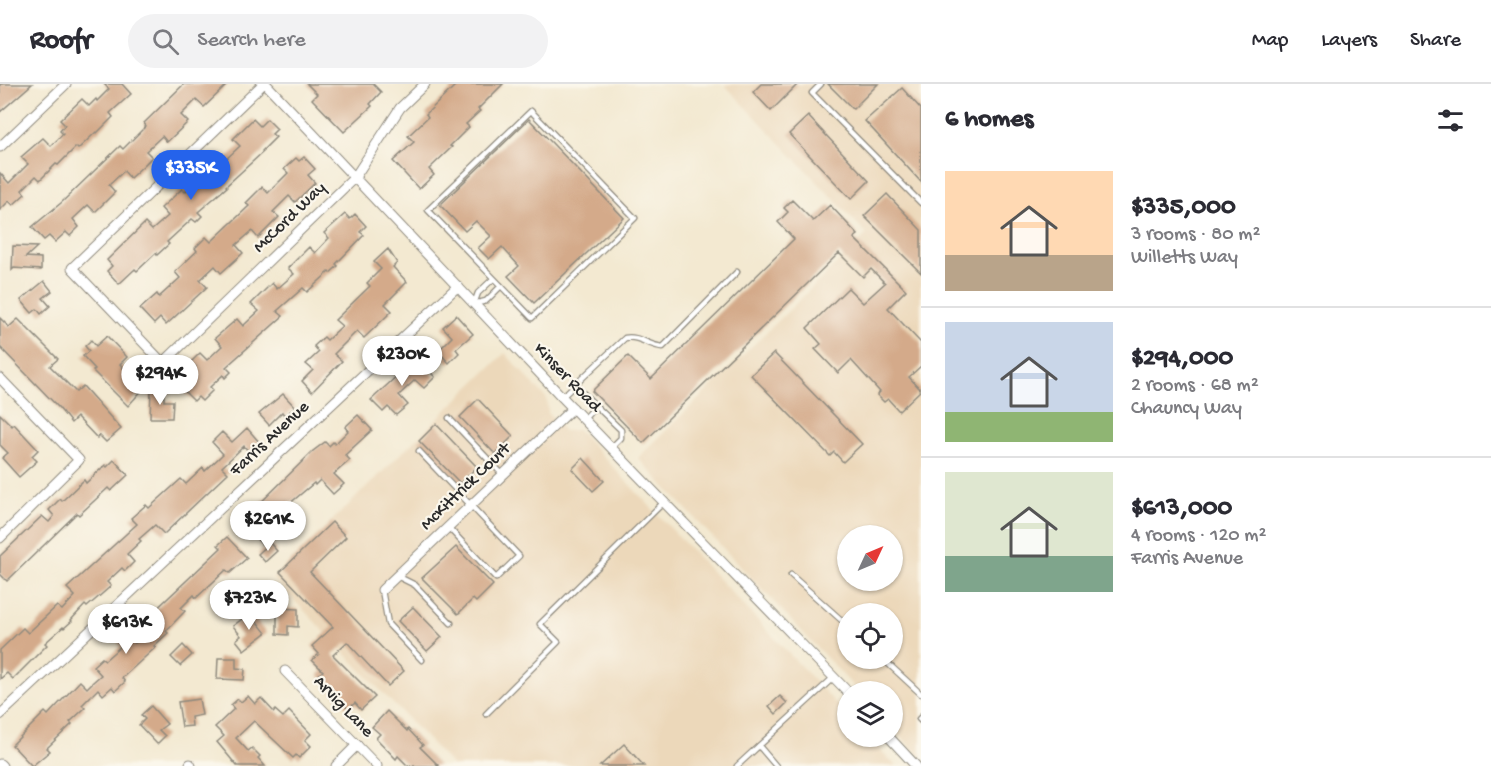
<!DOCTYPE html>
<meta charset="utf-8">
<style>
:root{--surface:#fff;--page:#f2f2f3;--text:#2b2b33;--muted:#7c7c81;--line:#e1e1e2;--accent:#2563eb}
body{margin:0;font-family:"Gochi Hand",sans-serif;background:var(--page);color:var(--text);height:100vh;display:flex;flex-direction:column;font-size:22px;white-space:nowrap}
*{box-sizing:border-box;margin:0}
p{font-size:20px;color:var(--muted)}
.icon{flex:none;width:33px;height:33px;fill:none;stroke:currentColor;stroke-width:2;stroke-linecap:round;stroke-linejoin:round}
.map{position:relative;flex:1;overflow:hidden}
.drawer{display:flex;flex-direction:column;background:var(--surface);width:570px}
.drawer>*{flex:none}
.needle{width:39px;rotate:46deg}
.controls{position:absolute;left:837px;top:441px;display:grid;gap:12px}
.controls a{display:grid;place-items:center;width:66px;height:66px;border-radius:50%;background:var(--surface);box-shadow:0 2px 4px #0004;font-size:30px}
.price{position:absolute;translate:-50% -51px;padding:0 14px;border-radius:21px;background:#fff;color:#222;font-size:20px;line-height:39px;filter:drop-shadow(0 2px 3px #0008)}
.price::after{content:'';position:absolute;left:50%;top:36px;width:18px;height:14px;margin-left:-9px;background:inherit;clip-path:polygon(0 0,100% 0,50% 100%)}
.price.on{background:var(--accent);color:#fff}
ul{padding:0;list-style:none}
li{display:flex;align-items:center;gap:18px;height:150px;padding:0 24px}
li+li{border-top:2px solid var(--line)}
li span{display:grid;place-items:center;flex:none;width:168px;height:120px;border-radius:0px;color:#555}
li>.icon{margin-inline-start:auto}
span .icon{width:72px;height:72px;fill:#fffc;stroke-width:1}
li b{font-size:26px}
h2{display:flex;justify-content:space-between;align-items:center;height:72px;padding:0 24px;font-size:26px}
header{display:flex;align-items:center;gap:36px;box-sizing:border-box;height:84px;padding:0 30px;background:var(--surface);border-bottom:2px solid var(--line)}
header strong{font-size:28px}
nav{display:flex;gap:33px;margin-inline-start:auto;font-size:21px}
.search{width:420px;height:54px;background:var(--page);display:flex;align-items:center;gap:15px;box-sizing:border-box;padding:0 21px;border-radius:33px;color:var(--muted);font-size:22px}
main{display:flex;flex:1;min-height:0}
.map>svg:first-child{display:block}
</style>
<header>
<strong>Roofr</strong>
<div class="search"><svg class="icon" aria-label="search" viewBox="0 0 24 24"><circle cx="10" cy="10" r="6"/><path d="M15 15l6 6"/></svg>Search here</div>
<nav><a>Map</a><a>Layers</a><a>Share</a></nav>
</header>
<main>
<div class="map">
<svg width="921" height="682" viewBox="0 0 921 682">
<rect width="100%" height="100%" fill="#fbf7ec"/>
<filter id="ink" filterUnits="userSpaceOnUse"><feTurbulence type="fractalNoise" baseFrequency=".0167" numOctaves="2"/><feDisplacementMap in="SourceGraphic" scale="12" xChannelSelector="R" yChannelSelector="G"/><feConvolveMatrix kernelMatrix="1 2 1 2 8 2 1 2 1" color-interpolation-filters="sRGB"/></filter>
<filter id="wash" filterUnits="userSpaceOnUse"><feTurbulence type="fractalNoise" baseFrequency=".008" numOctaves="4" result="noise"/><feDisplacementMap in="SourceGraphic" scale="24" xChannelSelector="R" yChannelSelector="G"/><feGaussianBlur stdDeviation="1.35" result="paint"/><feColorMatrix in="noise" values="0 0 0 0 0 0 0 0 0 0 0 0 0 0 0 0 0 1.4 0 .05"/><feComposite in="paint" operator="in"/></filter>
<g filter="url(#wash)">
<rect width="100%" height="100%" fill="#f3e9d1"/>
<g fill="#ecd8ba" fill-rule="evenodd">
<path d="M724,0H921V674L893,644L892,608L858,607L638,374L867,150ZM848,452H892V496H848ZM848,530H892V574H848Z"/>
<path d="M505,269L547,315L548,329L564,347L578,346L847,631L848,652L868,653L896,682H453L273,494Z"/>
</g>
<g id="blocks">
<g fill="#d4aa8a">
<path d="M0,0H32L0,28Z"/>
<path d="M104,0H122L131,10L110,29L113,33L97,49L96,48L78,65L76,63L58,81L56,80L40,96L36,92L22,106L25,110L13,121L9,117L0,126V89L9,99L28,80L21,73L43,54L51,62L63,50L60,47L65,41L60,36L82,15L89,22L96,15L97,17L109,5Z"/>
<path d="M184,0H228L204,23L196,16L181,31L188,38L167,58L162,52L146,67L152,73L143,82L130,94L124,87L109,101L115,108L95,128L88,121L73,135L79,143L70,152L66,148L55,158L49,152L44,156L32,143L61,119L120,62L123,65L146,42L144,39Z"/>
<path d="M307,0H373L381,8L370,20L372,22L344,48L312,15L317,10Z"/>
<path d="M457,0H503L478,25L480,27L466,40L469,43L450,62L452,63L429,85L434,91L419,105L393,77L414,58L408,52L428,33L426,30Z"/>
<path d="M761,0H798L771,27L753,8Z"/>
<path d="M828,0H878L853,25Z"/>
<path d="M902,4L921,25V98L865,37Z"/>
<path d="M808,32L869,97L851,115L789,50Z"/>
<path d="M253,35L260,42L267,35L277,45L272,50L276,53L262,67L263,68L226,102L227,103L198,128L202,132L196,138L192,135L167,158L169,160L157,171L156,169L137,187L135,185L119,200L107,187L112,182L107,176L145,139L152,146L168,132L161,124L182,105L185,108L201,93L197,89L217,70L224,77L240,62L233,55Z"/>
<path d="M529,35L624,134L534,219L508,192L519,182L502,163L489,175L478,164L491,152L476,137L465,147L440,121Z"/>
<path d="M304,73L315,85L308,91L315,99L295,118L289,112L273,128L279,133L258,154L252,147L236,161L243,169L221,189L215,182L200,196L207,203L166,241L160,234L154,240L140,225L157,210L159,213L180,194L175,188L197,167L195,164L206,153L211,158L249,122L246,119L262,103L268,109L288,89L284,85L296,74L299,77Z"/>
<path d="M887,110L921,146V189L864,132Z"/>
<path d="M792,116L813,137L830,121L858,151L854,154L906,206L888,224L921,259V282L909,293L921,306L899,327L888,315L884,318L877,311L880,308L851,276L838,289L815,265L821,260L807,244L848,204L863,219L885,199L871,185L863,193L839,169L643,359L592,307L628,272L651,295L794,155L778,138L788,128L784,124Z"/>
<path d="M345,130L350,135L355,130L366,142L360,148L364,151L336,180L338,182L330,189L329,188L307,208L303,204L277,227L283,232L226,283L231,288L225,294L223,291L210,303L213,306L202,317L198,313L194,317L185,308L191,301L185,294L196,283L191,278L200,269L207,276L222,262L215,254L237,235L243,242L259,227L251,220L272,199L277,205L294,190L288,184L309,163L315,169L329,154L324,149Z"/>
<path d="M13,162L37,163L26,173L41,174V186L14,184L12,186Z"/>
<path d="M388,165L397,179L393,183L407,198L385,220L392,227L364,254L357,247L334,270L342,277L312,308L302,297L313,286L306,280L319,268L314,262L324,253L327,256L342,242L335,236L370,202L367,199L381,185L374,178Z"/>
<path d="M44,197L52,207L43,214L50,222L41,230L37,225L32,229L21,216Z"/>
<path d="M456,231L473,250L456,265L459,269L449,279L438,267L452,253L443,243Z"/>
<path d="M0,234L9,243L18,235L58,275L50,282L76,308L83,302L121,345L106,358L99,351L97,354L77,333L71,339L59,324L0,263Z"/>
<path d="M107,252L127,273L120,280L134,296L135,294L145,303L128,322L93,287L95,285L83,272L89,267L85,262L91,256L96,262Z"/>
<path d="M774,269L862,360L843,378L834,368L830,372L751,291Z"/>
<path d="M416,274L435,293L424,304L415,296L399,311L408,321L396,331L388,323L383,328L371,316L399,290L398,289L405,281L407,283Z"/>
<path d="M151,306H164V317H173L172,334H150Z"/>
<path d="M283,310L295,323L285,332L282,328L269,341L259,330Z"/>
<path d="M478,315L513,352L495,370L460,333Z"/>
<path d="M0,330L12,342L14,340L38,366L32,372L37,377L19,393L2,374L8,369L0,361Z"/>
<path d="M358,331L372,346L345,371L350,376L334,390L344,400L333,410L320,396L315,401L314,399L275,432L277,434L267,443L272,449L261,460L242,437L313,367L325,358L329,362L333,358L335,360L348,347L345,343Z"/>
<path d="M436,340L477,383L460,399L419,357Z"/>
<path d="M247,344L260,359L250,369L244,362L222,383L228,389L164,450L155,441L139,455L141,457L127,470L134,478L125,487L122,484L107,498L111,502L87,523L85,521L71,536L72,537L64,544L63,543L45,559L47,561L13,595L7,589L0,595V566L23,544L28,549L57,522L62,526L75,512L67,504L137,440L131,434L146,421L149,424L181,395L186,400L203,384L205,387L223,370L212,358L222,348L232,358Z"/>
<path d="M583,374L604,397L593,407L572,385Z"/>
<path d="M114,376L128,391L111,407L108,404L79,431L77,429L7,497L0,490V472L42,432L49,438L54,432L49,426L60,415L62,417L84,396L86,399L105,381L107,383Z"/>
<path d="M332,438L346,453L310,488L404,587L388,602L347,558L333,571L375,613L361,626L355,619L348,625L318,591L323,587L312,576L319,570L312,562L333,543L280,488Z"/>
<path d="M227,453L247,474L230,489L226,486L196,514L194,511L181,524L185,527L166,547L168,549L154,562L156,563L122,594L125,598L115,607L112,603L103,611L98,605L82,621L85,624L70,638L72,640L47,664L50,667L32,682L12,661L45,628L48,631L80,597L87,604L93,598L101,591L93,582L102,574L105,576L121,562L118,559L126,551L135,559L149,546L141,537L149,529L151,530L221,464L218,461Z"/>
<path d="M270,459L277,467L265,478L258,470Z"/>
<path d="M456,463L493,501L476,518L473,515L458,530L422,494Z"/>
<path d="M413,523L442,553L427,567L398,537Z"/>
<path d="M277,524L298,525V543L288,542V551L277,550Z"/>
<path d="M250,529L266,549L244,566L236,556L241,552L233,542Z"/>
<path d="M183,561L192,571L180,582L171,573Z"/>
<path d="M218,574H236V584L245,585L244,596L217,595Z"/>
<path d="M248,612L255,620L261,614L274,628L275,626L283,633L289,627L311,650L305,656L311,662L299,674L296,671L293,674L254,637L236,654L248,667L252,664L260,672L258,674L265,682H237L217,658L224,652L215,643L234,625L231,621L238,615L241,618Z"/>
<path d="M780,612L787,619L776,630L769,622Z"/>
<path d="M199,615L202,631L191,633L192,642L182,643L178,618Z"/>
<path d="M151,622L167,640L159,646L165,652L157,660L139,641L145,635L141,631Z"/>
<path d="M387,627L407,647L408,645L423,661L420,663L439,682H408L398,672L396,675L376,654L380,650L372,643Z"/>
<path d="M624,660L644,682H600Z"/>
</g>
</g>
</g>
<g filter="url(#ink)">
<use href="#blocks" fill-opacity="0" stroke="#8f8a7e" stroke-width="1.5"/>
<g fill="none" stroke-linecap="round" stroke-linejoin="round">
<g stroke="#8f8a7e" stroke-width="7">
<g id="service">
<path d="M821,0L812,9L921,119"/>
<path d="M531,27L635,134L532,234L428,126Z"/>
<path d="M474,220L486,217L501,202"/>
<path d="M474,220L478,209L493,195"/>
<path d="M575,301L596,322"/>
<path d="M562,313L625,254C638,251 649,262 663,263L737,188"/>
<path d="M449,334L503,391"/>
<path d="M584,335L596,322L621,346V354L611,364"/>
<path d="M419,367L519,472L496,494L448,443"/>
<path d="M791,491L848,542"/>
<path d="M397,492L415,501L451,539"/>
<path d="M382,506L388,540L422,576"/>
<path d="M882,574L921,610"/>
<path d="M486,630L558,558L540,540L664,418"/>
<path d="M921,633L919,635L921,637"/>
<path d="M759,662L776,682"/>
<path d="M737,682L834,593"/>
</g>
</g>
<g stroke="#8f8a7e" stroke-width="11">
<g id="minor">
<path d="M263,0L72,184L163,279L355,93L400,24L425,0"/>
<path d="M266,0L562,313L848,608"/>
<path d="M0,63L66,0"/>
<path d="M0,294L79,376L0,454"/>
<path d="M382,506L573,324"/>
<path d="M285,587L377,682"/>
<path d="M0,631L458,202"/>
<path d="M888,652L916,682"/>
<path d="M0,680L2,682"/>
<path d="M190,680L191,682"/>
<path d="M336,682L357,661"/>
</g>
</g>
<use href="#service" stroke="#fff" stroke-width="4.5"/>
<use href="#minor" stroke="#fff" stroke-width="9"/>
</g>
</g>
<g text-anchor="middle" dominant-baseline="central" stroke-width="4.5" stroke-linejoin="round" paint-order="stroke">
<g font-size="18" fill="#2b2b2b" stroke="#fbf7ec">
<text transform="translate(290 134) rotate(-44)">McCord Way</text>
<text transform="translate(567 294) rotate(46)">Kinser Road</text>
<text transform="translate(270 355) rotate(-43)">Farris Avenue</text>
<text transform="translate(466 403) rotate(-44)">McKittrick Court</text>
<text transform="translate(343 623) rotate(46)">Arvig Lane</text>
</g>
</g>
</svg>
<div class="controls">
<a><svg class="needle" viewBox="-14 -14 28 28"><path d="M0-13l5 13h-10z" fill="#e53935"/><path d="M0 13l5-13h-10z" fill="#7c7c81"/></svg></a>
<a><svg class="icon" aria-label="locate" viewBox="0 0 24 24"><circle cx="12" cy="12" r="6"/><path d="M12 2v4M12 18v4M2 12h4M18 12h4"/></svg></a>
<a><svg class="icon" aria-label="layers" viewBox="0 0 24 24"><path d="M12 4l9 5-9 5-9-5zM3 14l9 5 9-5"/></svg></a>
</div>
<b class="price on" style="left:191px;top:117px">$335K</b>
<b class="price" style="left:402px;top:303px">$230K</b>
<b class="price" style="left:160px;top:322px">$294K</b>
<b class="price" style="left:268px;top:468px">$261K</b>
<b class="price" style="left:249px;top:547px">$723K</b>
<b class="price" style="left:126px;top:571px">$613K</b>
</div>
<section class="drawer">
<h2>6 homes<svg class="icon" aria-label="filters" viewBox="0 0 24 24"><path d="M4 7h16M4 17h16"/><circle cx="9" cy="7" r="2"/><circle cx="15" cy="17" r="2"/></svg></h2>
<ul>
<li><span style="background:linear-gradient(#ffd9b3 70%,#b9a48a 0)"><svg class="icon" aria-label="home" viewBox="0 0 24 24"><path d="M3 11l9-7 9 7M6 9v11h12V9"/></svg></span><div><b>$335,000</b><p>3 rooms · 80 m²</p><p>Willetts Way</p></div></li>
<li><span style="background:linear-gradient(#c9d6e8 75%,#8fb573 0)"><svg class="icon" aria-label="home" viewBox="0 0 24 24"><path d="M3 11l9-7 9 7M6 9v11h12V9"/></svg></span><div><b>$294,000</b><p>2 rooms · 68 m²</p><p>Chauncy Way</p></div></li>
<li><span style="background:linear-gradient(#dfe7d0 70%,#7fa58c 0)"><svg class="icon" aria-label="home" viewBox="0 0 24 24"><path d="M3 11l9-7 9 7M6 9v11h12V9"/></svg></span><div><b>$613,000</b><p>4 rooms · 120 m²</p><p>Farris Avenue</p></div></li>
</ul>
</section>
</main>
